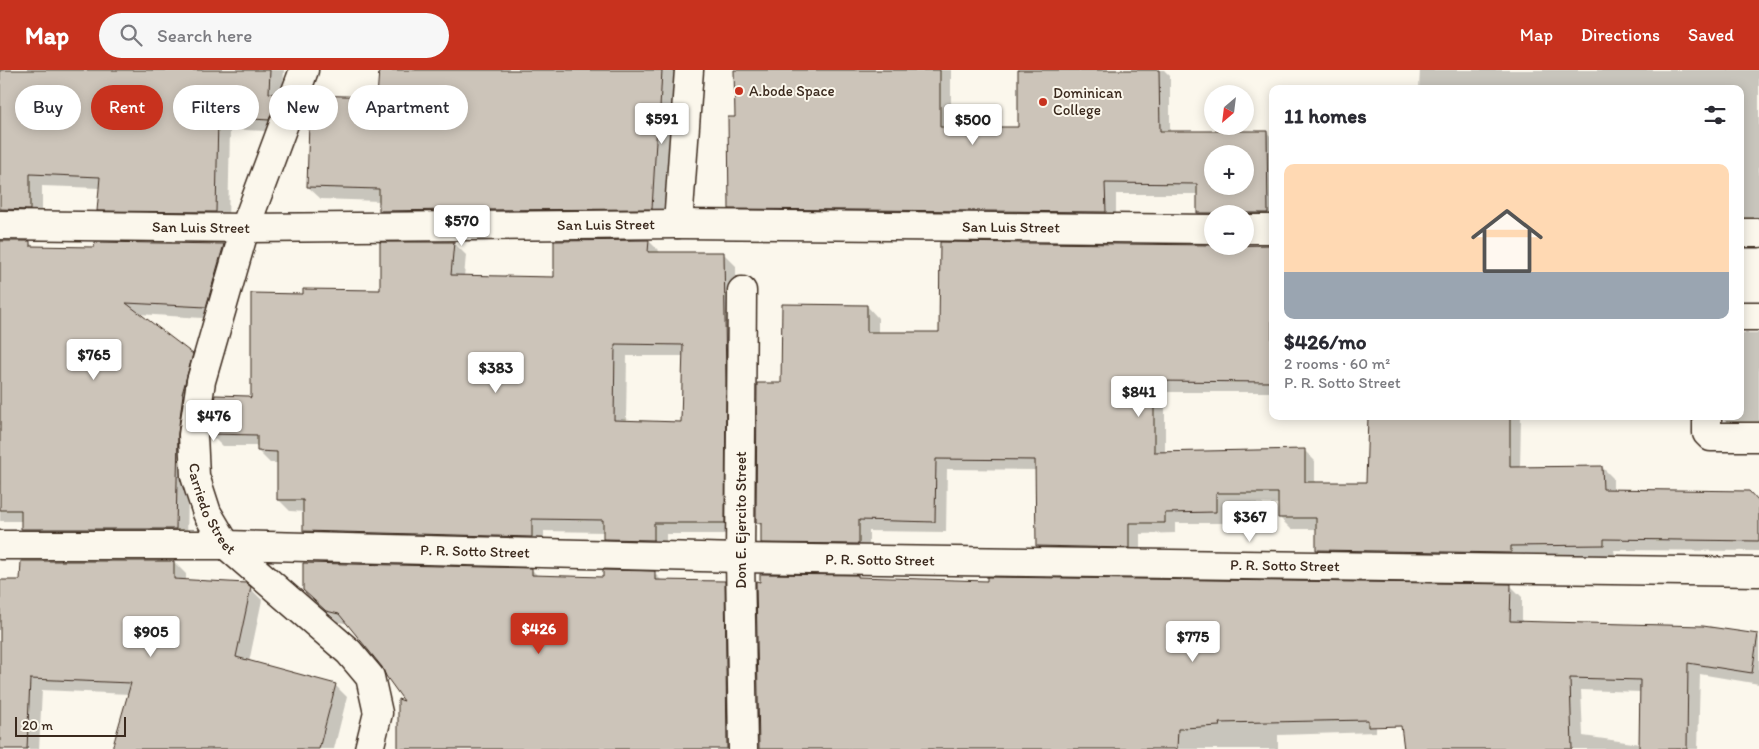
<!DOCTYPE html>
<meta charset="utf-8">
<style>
:root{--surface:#fff;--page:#f7f7f7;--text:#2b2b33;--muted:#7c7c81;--accent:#c8321e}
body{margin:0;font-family:Itim,sans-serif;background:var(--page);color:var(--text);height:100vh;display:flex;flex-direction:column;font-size:19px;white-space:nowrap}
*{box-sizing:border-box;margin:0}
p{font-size:16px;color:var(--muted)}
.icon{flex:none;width:28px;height:28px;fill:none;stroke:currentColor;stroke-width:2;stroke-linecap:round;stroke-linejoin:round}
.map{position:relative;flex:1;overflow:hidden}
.details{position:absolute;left:1269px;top:15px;width:475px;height:335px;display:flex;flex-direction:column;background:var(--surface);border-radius:10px;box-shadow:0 2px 12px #0003}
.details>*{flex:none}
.banner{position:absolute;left:15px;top:15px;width:475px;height:45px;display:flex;gap:10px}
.needle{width:32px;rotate:208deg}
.controls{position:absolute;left:1204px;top:15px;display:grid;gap:10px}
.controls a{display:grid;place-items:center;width:50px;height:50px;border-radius:50%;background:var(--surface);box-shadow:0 2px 12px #0003;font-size:25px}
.scale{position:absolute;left:15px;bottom:12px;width:111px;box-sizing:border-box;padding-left:5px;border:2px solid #3b2a1e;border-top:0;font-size:14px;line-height:18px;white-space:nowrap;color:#3b2a1e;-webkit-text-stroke:4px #fbf7ec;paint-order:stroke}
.price{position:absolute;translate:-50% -42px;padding:0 11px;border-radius:5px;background:#fff;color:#222;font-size:16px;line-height:32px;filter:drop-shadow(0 1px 2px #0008)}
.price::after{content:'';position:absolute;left:50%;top:30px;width:15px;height:11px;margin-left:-8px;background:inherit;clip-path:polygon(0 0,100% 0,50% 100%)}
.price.active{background:var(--accent);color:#fff}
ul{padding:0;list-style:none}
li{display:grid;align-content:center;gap:10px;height:265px;padding:0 15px}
li span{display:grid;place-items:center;height:155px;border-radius:10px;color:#555}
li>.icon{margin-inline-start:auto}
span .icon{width:90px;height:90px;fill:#fffc;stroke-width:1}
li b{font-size:21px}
h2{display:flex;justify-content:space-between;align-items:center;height:60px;padding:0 15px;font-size:21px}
.chip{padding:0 18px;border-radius:22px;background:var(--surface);box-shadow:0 2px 12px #0003;font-size:18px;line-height:45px}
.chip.active{background:var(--accent);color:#fff}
header{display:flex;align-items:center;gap:30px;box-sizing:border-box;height:70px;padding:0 25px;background:var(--accent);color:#fff}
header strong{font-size:24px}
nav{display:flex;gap:28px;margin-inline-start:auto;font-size:18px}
.search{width:350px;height:45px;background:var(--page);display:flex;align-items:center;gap:12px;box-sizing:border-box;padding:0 18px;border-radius:28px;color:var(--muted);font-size:19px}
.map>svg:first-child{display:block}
</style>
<header>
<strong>Map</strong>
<div class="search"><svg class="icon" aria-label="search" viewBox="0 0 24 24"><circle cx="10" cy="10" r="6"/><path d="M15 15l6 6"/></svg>Search here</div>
<nav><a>Map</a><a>Directions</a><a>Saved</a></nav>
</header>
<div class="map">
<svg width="1759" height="679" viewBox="0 0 1759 679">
<rect width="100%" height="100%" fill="#fbf7ec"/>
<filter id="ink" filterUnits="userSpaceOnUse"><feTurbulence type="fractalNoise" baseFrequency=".02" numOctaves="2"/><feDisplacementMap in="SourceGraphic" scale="10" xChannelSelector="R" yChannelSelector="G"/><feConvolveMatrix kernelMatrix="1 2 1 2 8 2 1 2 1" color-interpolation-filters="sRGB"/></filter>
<g filter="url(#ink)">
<g fill="#0003" fill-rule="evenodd">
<path d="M0,0H284L281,62L230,59L228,154L110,152L98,140L100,118L42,116V151L0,158Z"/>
<path d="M381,0H675L664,150L392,153L380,141V131L321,129L308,117L310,59L303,52L378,28Z"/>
<path d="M736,0H951V59L1019,58V0H1164L1170,6V62H1267L1272,68V154L1245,159V144H1212V154H1209L1198,143V124H1116V153L741,149L730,138L736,49ZM1212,84H1245V116H1212Z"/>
<path d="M1420,0H1759V164L1740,169V19H1419Z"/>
<path d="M649,171L661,183H723L736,196L737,325L736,464H666V482L616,481L604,468V462L544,461V479L317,473L304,461L305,442L290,441L278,429V393H270L258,381V376H222L210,364L216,326L253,331L305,225L381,221L454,173L466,185L464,207L555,208ZM627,286H684L682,353L626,352Z"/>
<path d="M0,172H29L35,178H96L223,176L236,188L218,249L139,244L192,285L204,297L189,376L187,471H34L22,459V451H0Z"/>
<path d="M941,173L1272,176V322H1165V383L1304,380L1315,391V414H1368L1369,346H1521L1520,398L1602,397L1613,408V420L1759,433V481L1614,480L1615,485L1328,491L1317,480V459H1291L1280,448V434L1226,433L1227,453H1175V463L1140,464V488L1048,487L1037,476L1036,400L947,399L946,462L869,461V484L773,483L762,472V457L757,452L782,314L867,236L878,248V263L940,264Z"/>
<path d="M1740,263H1759V359H1733L1724,350L1723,346H1740Z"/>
<path d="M174,492L186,504V512L250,518L262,530L249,592L335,615L347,627L334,679H113L129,624L42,620L39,679H0V511L22,512Z"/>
<path d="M532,500L539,507L604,508L654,503L662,511L724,512L736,524L739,679H406L407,603L383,596L349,554L339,552L316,532Z"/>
<path d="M858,506L860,509L988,512L1510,515L1522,527V552L1757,565L1759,567V614L1700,604L1698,679H1405L1397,611L1377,612L1376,662L1278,665V679H760ZM1581,620L1641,622L1640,674L1583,666Z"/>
</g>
<g fill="#ccc4b9" stroke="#3b2a1e" fill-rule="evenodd">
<path d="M0,0H270L269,23L279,24L269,50L218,47L216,142L97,141L100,107L30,104V140L0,139Z"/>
<path d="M379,0H662L660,38L658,37L652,139L475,140L457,139V140L379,141V119L307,117L309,52H301L311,25L377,27Z"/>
<path d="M734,0H940V57H1018V0H1159L1160,61H1267L1268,143H1197V114L1105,113L1106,142L729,139L728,47H735ZM1212,84H1245V116H1212Z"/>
<path d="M649,170L648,182H724L726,312L725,453H654V470L603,469V450L532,449V467L303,461V430H277V382L257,381V365L209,364L215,325L248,326L251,328V223L303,224V219L380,220V172H454L451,205L554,207V171ZM615,274L683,275L681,352L614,350Z"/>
<path d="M0,171H30V176L94,177L95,172L224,174L206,237L126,233L193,284L182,324H183L178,363L176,459H21V440H0Z"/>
<path d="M940,172L1212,175V176L1272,175V312L1154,311V382L1305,379V412H1366L1368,346H1510V397L1602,396L1603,419L1749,421L1759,432V471L1604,469V475L1511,476V483L1316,480V448H1278V423H1216V442L1165,443V453H1129V478L1036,476L1035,390L936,389L935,452L859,450V474L761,473V453H756L757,313H781L782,234L867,235V262H939Z"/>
<path d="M21,491H174V509L246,513L251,517L236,587L336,614L319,679H112L131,613L30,609L27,679H0V510H20Z"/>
<path d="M303,493L532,498V505L603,507V500L655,501V510L725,511L727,679H398V629L404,631L386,606L382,597L339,544L326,541L303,520Z"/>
<path d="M760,504L858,505V507L987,511V507L1511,514L1510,551L1703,556L1758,564L1752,603L1688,593L1687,679H1639L1640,610L1570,608L1572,679H1404L1401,656L1368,657V650L1219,653L1220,656L1183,658V659H1178L1177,679H759L756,511L760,512Z"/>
</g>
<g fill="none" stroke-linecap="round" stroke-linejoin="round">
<g stroke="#3b2a1e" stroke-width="31">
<g id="minor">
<path id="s1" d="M304,0L245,158L201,311L193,365L195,406L207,443L226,475L349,582L370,607L378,643L369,679"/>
<path d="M678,154L689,0"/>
<path id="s2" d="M0,155L245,158L678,154L1212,159"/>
<path d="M1245,159H1272"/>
<path d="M1740,163H1759"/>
<path d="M742,221L740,488L743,679"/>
<path d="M1740,246H1759"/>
<path d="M1707,346V363L1711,367H1759"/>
<path id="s3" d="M0,475H226L740,488L1759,502"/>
</g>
</g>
<use href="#minor" stroke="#fbf7ec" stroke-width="28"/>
</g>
</g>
<g fill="#c8321e" stroke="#fbf7ec" stroke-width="2">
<circle cx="739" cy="21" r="5"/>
<circle cx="1043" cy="32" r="5"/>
</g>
<g text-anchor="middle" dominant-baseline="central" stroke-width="4" stroke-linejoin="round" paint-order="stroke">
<g font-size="15" fill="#3b2a1e" stroke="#fbf7ec" text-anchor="start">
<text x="749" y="21">A.bode Space</text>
<text x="1053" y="23">Dominican<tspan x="1053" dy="17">College</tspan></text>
</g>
<g font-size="15" fill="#3b2a1e" stroke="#fbf7ec">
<text stroke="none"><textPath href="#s2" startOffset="606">San Luis Street</textPath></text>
<text stroke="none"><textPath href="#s2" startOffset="201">San Luis Street</textPath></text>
<text stroke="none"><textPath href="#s2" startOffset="1011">San Luis Street</textPath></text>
<text stroke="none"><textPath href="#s1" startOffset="460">Carriedo Street</textPath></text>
<text transform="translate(741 450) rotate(-90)">Don E. Ejercito Street</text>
<text stroke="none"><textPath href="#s3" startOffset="475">P. R. Sotto Street</textPath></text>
<text stroke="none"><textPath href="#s3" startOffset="880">P. R. Sotto Street</textPath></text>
<text stroke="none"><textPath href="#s3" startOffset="1285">P. R. Sotto Street</textPath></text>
</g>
</g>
</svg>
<div class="controls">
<a><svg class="needle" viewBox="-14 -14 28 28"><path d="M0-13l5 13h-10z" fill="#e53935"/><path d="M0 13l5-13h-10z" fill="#7c7c81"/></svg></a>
<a>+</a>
<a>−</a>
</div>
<div class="scale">20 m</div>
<b class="price" style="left:662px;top:75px">$591</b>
<b class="price" style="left:973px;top:76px">$500</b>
<b class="price" style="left:462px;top:177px">$570</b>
<b class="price" style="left:94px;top:311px">$765</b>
<b class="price" style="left:496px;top:324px">$383</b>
<b class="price" style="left:1139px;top:348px">$841</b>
<b class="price" style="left:214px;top:372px">$476</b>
<b class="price" style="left:1250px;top:473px">$367</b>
<b class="price active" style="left:539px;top:585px">$426</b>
<b class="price" style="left:151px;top:588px">$905</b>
<b class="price" style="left:1193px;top:593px">$775</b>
<div class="banner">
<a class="chip">Buy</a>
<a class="chip active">Rent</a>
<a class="chip">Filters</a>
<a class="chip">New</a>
<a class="chip">Apartment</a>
</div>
<section class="details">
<h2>11 homes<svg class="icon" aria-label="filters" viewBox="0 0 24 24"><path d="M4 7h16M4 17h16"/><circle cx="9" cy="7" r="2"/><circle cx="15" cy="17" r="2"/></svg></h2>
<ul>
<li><span style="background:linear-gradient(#ffd9b3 70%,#9aa5b1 0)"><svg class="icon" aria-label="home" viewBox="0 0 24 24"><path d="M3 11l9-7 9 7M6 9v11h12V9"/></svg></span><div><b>$426/mo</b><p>2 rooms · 60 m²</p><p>P. R. Sotto Street</p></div></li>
</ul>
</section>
</div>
